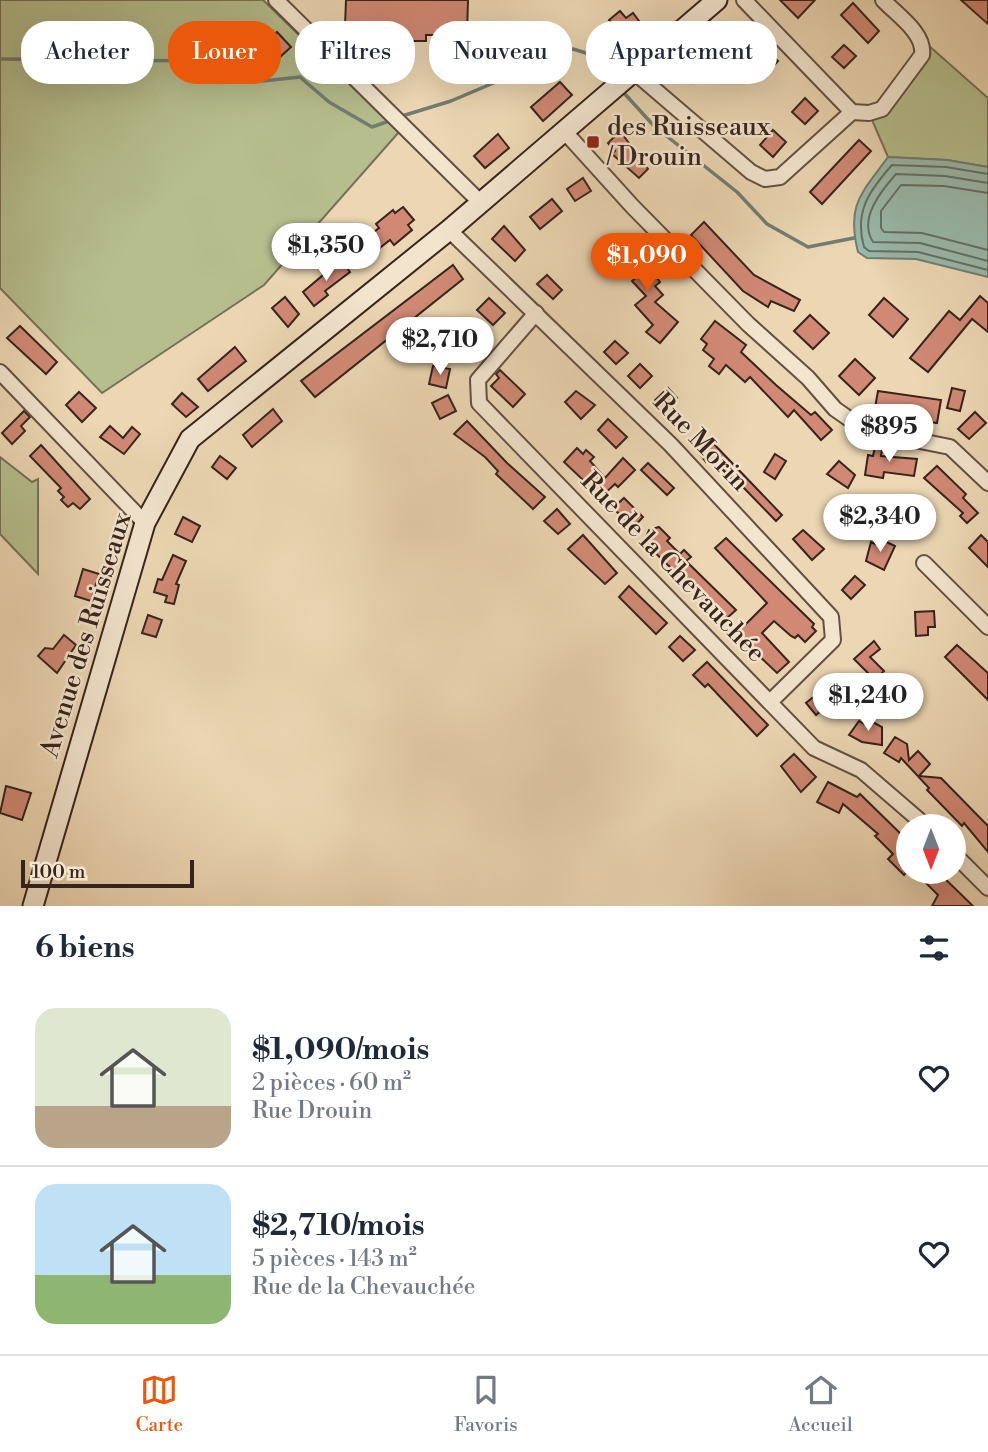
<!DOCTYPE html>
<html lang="fr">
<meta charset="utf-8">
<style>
:root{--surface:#fff;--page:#f2f2f3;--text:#1f2937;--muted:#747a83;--line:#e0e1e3;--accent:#ea580c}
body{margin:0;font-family:"Libre Bodoni",serif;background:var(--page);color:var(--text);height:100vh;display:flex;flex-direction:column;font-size:26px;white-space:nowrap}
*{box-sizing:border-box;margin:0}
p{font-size:23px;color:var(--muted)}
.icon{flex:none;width:38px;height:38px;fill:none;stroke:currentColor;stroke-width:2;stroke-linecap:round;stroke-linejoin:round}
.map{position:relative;height:906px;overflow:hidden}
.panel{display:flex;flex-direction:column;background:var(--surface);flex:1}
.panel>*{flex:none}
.top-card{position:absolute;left:21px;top:21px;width:947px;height:63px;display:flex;gap:14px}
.needle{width:46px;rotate:180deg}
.buttons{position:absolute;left:896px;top:814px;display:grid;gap:14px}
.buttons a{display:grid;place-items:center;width:70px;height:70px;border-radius:50%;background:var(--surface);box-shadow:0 7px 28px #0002;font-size:35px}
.scale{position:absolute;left:21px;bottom:18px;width:173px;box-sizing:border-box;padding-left:7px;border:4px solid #37241d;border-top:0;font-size:19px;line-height:24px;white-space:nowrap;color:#37241d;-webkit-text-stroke:5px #f3e4ce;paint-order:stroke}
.price{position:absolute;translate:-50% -60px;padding:0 16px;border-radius:24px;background:#fff;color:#222;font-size:23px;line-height:46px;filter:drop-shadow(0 2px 4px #0008)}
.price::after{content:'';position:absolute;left:50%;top:42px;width:21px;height:16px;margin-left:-10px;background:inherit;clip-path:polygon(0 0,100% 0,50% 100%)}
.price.active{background:var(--accent);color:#fff}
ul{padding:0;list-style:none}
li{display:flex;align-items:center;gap:21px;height:175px;padding:0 35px}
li+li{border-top:2px solid var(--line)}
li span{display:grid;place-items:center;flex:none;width:196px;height:140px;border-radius:21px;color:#555}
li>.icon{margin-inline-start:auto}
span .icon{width:84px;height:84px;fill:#fffc;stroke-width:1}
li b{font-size:30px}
h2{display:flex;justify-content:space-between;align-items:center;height:84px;padding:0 35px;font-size:30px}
.chip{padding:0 24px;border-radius:28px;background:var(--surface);box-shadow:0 7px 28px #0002;font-size:24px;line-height:63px}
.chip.active{background:var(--accent);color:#fff}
.dock{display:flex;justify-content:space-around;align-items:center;height:98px;border-top:2px solid var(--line);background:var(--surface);font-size:19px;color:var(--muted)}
.dock a{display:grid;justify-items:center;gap:4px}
.dock .active{color:var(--accent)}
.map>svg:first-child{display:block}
</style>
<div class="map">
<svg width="988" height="906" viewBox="0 0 988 906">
<rect width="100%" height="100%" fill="#ecd6b3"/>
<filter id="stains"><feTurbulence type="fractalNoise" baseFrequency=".00286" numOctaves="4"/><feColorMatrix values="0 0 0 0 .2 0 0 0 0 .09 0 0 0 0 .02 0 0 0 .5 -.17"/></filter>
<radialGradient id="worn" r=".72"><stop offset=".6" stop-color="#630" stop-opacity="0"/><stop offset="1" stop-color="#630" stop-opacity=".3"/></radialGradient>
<g fill="#b6be8e" stroke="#767156" stroke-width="2">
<path d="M0,0H263L399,132L264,285L102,393L0,288Z"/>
<path d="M919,37L988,98V167L947,160L888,157L869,113L921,55Z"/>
<path d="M0,457L32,482L38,479V574L0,534Z"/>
</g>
<path fill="#99b9ab" stroke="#727d72" stroke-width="2" d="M888,157L947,160L988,167V277L916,259L867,258L858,252C846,204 862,193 888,157Z"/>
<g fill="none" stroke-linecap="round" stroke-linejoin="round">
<g stroke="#686e64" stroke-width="2">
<path d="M988,174L946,167L892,165C869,191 854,212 864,247L869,251L918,252L988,270"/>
<path d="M988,183L945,176L896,174C881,191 858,219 873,242L920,243L988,261"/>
<path d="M988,193L944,186L901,185L881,211V228L884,232L922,233L988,250"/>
</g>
<g stroke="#727d72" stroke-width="3.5">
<path d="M0,59L202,61L263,81L300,77L329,102L372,127L389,121"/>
<path d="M624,93L654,126L737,192L767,224L808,247L854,238"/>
<path d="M402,116L451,101L573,49L586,53L610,78"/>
</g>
</g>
<g fill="#d18975" stroke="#37241d" stroke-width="2">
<path d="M346,0H468L467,35H426V41H371L370,34H354L345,26Z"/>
<path d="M780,0H815L798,18Z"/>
<path d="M961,0H988V24Z"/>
<path d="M853,3L879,31L868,43L841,15Z"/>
<path d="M620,11L626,18L633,13L642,25L627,38L609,20Z"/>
<path d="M728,28L739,41L693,83L683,71Z"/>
<path d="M277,32L291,47L280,57L266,42Z"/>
<path d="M844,45L856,56L844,68L832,57Z"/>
<path d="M764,48L778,61L764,76L750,62Z"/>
<path d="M560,82L572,95L543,121L531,107Z"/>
<path d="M805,98L818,111L805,124L792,112Z"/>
<path d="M773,130L786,142L773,157L760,145Z"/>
<path d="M620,131L648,169L639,178L612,154L615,151L608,143Z"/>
<path d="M498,134L509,148L485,168L474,156Z"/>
<path d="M859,140L871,151L822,204L810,192Z"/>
<path d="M583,178L591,191L575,201L567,189Z"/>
<path d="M552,199L562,211L540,229L530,217Z"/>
<path d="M403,207L414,220L408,225L412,230L394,245L390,240L367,258L357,245L379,228L376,224L393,210L395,213Z"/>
<path d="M704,222L754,275L800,300L794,311L771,301L768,307L743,291L691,235Z"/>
<path d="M504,226L525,250L515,261L492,239Z"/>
<path d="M629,242L660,282L655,286L663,295L655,302L678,322L660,343L646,332L653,325L635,305L646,296L632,281L638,276L624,261L619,266L612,258Z"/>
<path d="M341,260L350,272L325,291L328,295L314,306L303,292Z"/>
<path d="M453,265L463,279L315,397L301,381Z"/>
<path d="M547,275L562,290L553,299L537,284Z"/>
<path d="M980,296L988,303V332L972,319L928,372L910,358L949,311L960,320Z"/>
<path d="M285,297L299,314L288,327L272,308Z"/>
<path d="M489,298L505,313L493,325L477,310Z"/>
<path d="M884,298L908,319L893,337L869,315Z"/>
<path d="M810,315L829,333L813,349L794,331Z"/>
<path d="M715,321L746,345L741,352L776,385L811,415L815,412L832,430L821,440L794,410L788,417L750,377L745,382L726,365L719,374L709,366L714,359L703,350L707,344L701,339Z"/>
<path d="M20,326L57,362L46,374L7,338Z"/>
<path d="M460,334L472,347L458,361L445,348Z"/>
<path d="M615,341L628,353L616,364L604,352Z"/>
<path d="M235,347L246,361L208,391L198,379Z"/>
<path d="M855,359L875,378L859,395L839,376Z"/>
<path d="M640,364L652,376L640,388L628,376Z"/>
<path d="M433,366L450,369L446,388L429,384Z"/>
<path d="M500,370L525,394L513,407L491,386L499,378L496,374Z"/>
<path d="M668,388L677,398L661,413L652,403Z"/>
<path d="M952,388L965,391L960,411L947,408Z"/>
<path d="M576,391L595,405L581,419L565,402Z"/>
<path d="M878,391L941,400L937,423L874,413Z"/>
<path d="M79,392L96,408L82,422L66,405Z"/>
<path d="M182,393L198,407L186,417L172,404Z"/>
<path d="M448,395L456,411L440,419L432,403Z"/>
<path d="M273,409L282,421L252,447L243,435Z"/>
<path d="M24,411L30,417L21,426L25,431L12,444L2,433Z"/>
<path d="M975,412L986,423L969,439L958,429Z"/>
<path d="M608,419L627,437L616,448L598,430Z"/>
<path d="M467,421L507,463L545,497L533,509L496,474L498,471L485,457L454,434Z"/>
<path d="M110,426L123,438L132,427L140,434L124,454L100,437Z"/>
<path d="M711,441L782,515L776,521L742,486L740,487L711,458L706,462L698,452Z"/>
<path d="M876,442L883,443L881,456L917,459L914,476L884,472L883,478L865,475L868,455L873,456Z"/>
<path d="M41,445L90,499L80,509L73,503L68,507L61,500L64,497L58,491L61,488L30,456Z"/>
<path d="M577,448L583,454L586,450L594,457L590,461L605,478L623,458L635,470L618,487L615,484L601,497L564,462Z"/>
<path d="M775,454L786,461L775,479L764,472Z"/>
<path d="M220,456L236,468L227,479L212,467Z"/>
<path d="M839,461L855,475L848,488L827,474Z"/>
<path d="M648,463L674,488L667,495L641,470Z"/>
<path d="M937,466L966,494L963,498L978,513L967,523L960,516L963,513L924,478Z"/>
<path d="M624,498L643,517L633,528L613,508Z"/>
<path d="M838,508L847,519L835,529L826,519Z"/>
<path d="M557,509L570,524L558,534L544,521Z"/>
<path d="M922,516L924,535L912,538L907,519Z"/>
<path d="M183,517L200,526L192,542L175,534Z"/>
<path d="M659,527L670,538L667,541L680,554L684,550L691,557L686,561L736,610L725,620L644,542L649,530Z"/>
<path d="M803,530L824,549L812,560L793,539Z"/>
<path d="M583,535L617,573L605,584L568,549Z"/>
<path d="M981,535L988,542V567L969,548Z"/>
<path d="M726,538L814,624L812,627L816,631L805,642L798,635L795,638L791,636L774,621L762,633L789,662L777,673L736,634L767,603L715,548Z"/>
<path d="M880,539L895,546L884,570L866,561L871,542L877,545Z"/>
<path d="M173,555L186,561L176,584L179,585L174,604L165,602L167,596L154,592L158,579L162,580Z"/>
<path d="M83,569L99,574L91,601L75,596Z"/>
<path d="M855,576L865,585L851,599L842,590Z"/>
<path d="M629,586L667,623L656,634L619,597Z"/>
<path d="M934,611L935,627H928V635L916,636L915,612Z"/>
<path d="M148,615L162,620L156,637L142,633Z"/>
<path d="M64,635L76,645L57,673L38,656L45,648L53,649Z"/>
<path d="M680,636L695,650L683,661L669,647Z"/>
<path d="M874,641L880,649L870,657L884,671L875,680L854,659Z"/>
<path d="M957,645L988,673V700L945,657Z"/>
<path d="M707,662L768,725L757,736L708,684L705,687L693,675Z"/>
<path d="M827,686L837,697L816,715L806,703Z"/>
<path d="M869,720L882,727V745L862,742L849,735L859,721L866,725Z"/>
<path d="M895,737L907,744L909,760L918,751L930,764L919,776L941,778L988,826V852L964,823L962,826L927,790L929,788L901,758L899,762L884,753Z"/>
<path d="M794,754L816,777L801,792L781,766Z"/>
<path d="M828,782L857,797L860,794L908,841V870L904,875L888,859L893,854L875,836L878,834L843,804L839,813L817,802Z"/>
<path d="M6,786L31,793L22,820L0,813Z"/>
<path d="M915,872H938L973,906H932L938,895Z"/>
</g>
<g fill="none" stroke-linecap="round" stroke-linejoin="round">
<g stroke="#645042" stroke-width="18">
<g id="street">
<path d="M276,0L479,201"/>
<path d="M744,0L852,112L869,113L882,109L922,55C925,33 897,15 883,0"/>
<path d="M633,71L751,172L765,179L780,177L852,112"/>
<path d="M565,132L632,206L748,324L808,378L835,409L865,430L950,447L988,483"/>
<path d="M449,230L671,445L831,617L833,640L770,702"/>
<path d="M536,313L478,380L479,403L814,748L861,770L926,826"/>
<path d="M0,372L145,523"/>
<path d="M924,563L988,627"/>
<path d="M954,854L988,888"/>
</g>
</g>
<g stroke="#37241d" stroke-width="23">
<path id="secondary" d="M33,906L145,523L190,439L449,230L717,0"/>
</g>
<use href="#street" stroke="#f3e4ce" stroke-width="14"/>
<use href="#secondary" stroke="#f3e4ce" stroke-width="19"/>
</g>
<rect fill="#8f2418" stroke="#f3e4ce" stroke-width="2.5" x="586" y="135" width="14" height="14" rx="3.5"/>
<g text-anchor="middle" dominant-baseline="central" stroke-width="5" stroke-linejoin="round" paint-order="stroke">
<g font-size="26" fill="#37241d" stroke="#f3e4ce" text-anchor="start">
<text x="607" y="127">des Ruisseaux<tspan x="607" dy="30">/ Drouin</tspan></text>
</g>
<g font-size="26" fill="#37241d" stroke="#f3e4ce">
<text transform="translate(701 442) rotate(46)">Rue Morin</text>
<text transform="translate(673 567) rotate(46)">Rue de la Chevauchée</text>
<text transform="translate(86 635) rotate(-73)">Avenue des Ruisseaux</text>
</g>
</g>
<rect width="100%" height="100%" filter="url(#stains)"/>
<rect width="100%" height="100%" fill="url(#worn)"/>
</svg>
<div class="buttons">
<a><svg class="needle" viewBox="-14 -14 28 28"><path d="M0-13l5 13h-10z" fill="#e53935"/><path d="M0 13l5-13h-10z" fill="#747a83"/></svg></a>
</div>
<div class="scale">100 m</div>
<b class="price" style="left:326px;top:283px">$1,350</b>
<b class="price active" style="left:647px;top:293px">$1,090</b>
<b class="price" style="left:440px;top:377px">$2,710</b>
<b class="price" style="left:889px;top:464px">$895</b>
<b class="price" style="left:880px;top:554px">$2,340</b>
<b class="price" style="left:868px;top:733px">$1,240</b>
<div class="top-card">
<a class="chip">Acheter</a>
<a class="chip active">Louer</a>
<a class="chip">Filtres</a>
<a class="chip">Nouveau</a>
<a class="chip">Appartement</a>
</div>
</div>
<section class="panel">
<h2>6 biens<svg class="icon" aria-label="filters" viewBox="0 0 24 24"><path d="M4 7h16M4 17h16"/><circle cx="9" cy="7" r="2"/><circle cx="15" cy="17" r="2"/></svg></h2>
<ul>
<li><span style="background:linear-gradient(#dfe7d0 70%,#b9a48a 0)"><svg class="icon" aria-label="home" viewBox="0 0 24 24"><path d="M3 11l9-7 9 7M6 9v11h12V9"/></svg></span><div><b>$1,090/mois</b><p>2 pièces · 60 m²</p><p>Rue Drouin</p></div><svg class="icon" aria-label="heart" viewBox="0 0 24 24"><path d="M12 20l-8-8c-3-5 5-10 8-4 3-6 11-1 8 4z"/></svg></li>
<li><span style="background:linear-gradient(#bfe0f5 65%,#8fb573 0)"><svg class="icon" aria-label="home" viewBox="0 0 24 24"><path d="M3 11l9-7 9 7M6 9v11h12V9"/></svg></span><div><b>$2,710/mois</b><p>5 pièces · 143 m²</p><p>Rue de la Chevauchée</p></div><svg class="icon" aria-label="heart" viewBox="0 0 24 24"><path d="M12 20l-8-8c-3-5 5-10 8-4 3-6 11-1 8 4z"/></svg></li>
</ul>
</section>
<nav class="dock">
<a class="active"><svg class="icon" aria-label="map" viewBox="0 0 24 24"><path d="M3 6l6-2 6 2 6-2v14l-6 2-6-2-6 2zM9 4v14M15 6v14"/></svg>Carte</a>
<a><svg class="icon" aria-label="saved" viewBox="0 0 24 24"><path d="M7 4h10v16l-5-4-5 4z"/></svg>Favoris</a>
<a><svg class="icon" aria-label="home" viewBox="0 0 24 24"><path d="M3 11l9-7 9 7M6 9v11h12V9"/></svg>Accueil</a>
</nav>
